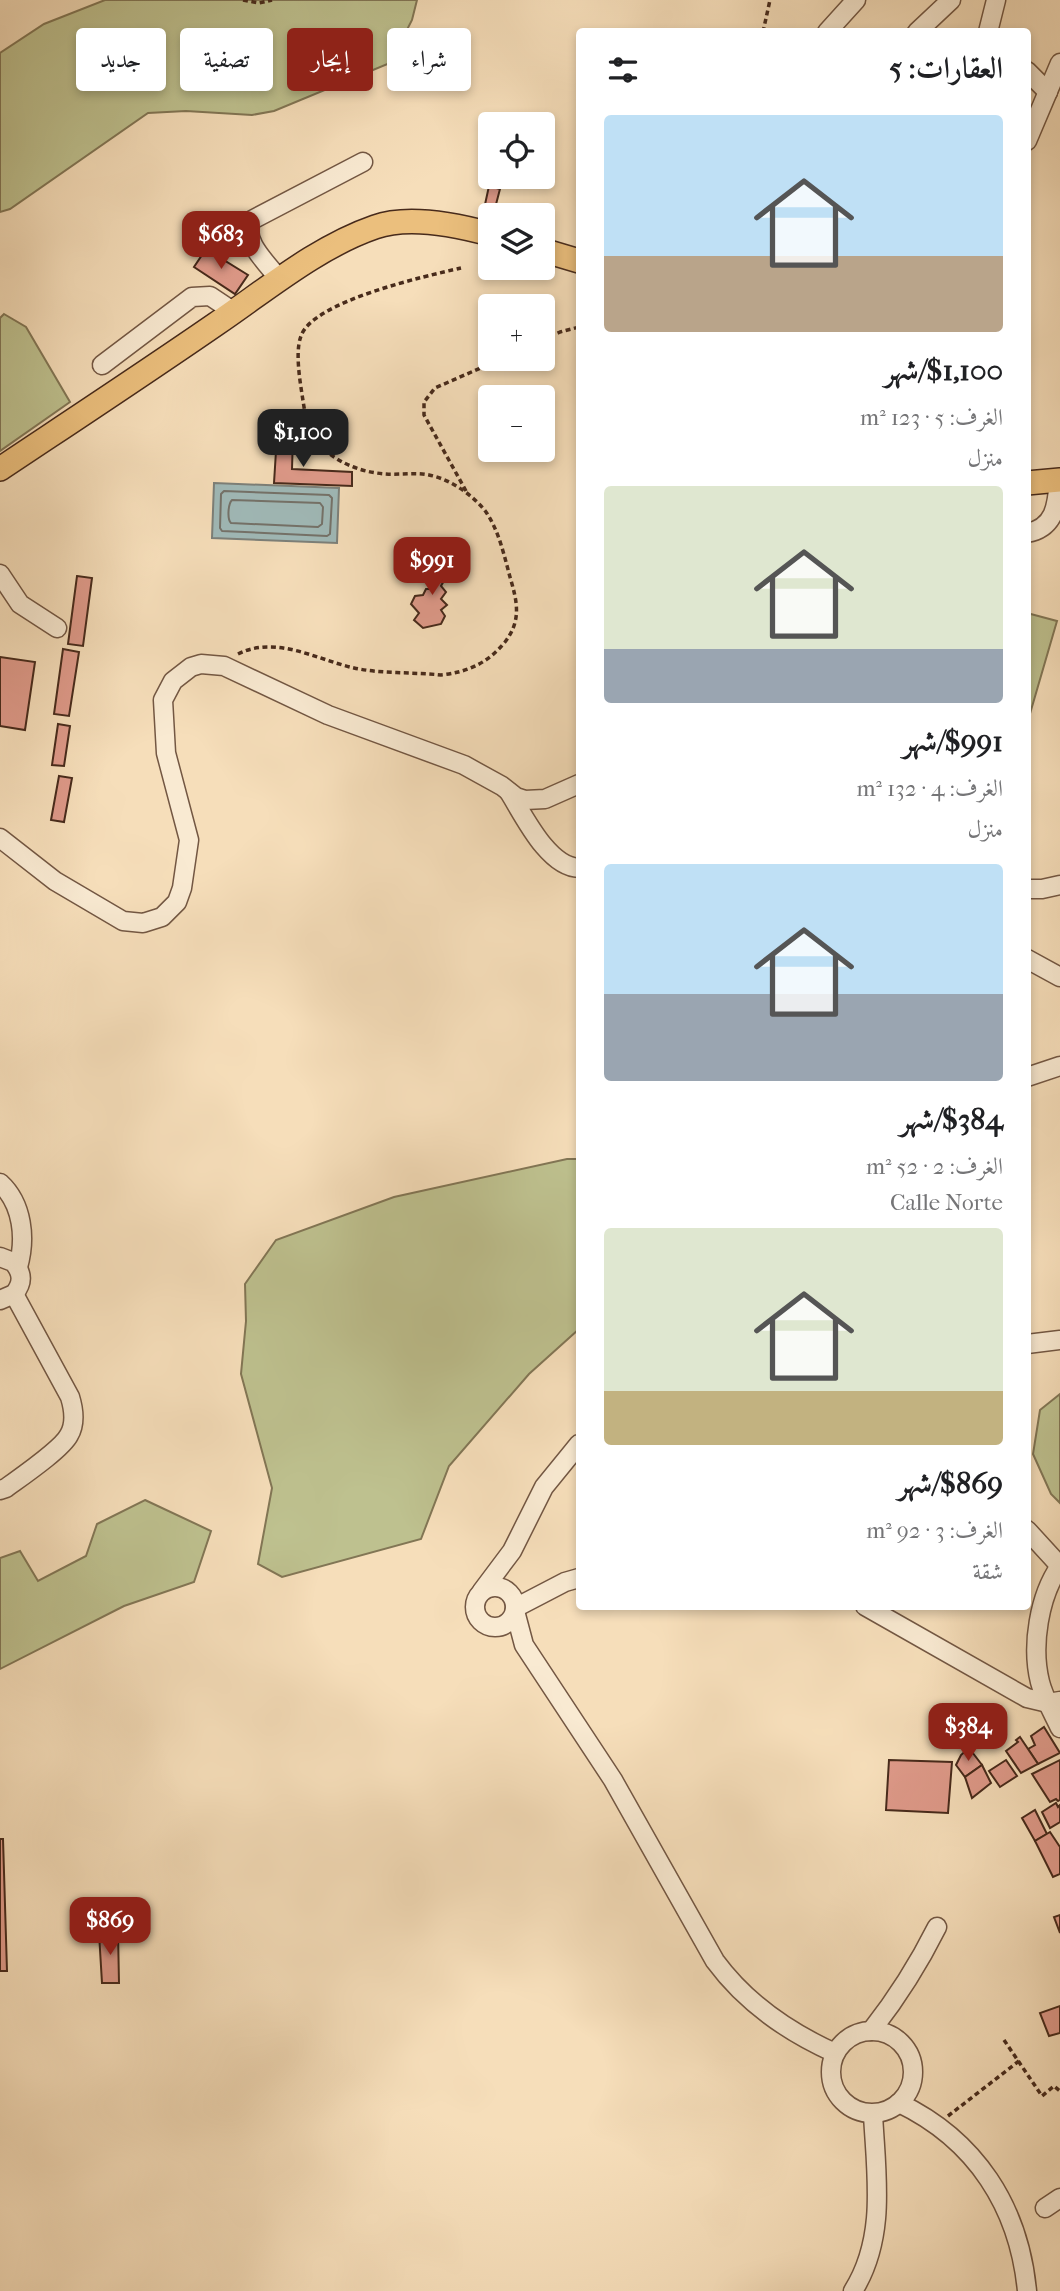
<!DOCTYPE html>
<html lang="ar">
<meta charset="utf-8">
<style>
:root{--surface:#fff;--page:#f2f2f2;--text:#202124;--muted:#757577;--accent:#8f2418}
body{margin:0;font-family:"IM FELL French Canon",Amiri,serif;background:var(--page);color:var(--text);direction:rtl;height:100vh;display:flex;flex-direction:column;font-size:26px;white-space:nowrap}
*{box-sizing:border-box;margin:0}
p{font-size:23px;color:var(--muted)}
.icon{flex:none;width:38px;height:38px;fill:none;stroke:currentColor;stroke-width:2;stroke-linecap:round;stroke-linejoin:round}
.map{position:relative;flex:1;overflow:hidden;direction:ltr}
.side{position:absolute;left:576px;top:28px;width:455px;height:1582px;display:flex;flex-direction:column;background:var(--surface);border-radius:7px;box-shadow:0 4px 10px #0003;direction:rtl}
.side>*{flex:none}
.top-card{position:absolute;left:21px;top:28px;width:450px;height:63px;direction:rtl;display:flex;gap:14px}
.buttons{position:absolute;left:478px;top:112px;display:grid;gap:14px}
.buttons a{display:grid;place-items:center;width:77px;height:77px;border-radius:7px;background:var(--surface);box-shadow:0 4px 10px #0003;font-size:35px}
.price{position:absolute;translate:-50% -60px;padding:0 16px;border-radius:14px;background:var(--accent);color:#fff;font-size:23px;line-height:46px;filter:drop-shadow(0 2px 4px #0008)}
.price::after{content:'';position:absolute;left:50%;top:42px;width:21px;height:16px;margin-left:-10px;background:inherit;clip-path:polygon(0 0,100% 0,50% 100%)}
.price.on{background:#222;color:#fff}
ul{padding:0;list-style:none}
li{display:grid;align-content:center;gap:14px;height:371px;padding:0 28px}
li span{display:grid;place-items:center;height:217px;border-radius:7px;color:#555}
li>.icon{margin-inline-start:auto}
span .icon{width:126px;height:126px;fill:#fffc;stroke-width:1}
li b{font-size:30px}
h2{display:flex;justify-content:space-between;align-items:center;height:84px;padding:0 28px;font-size:30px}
.tag{padding:0 24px;border-radius:7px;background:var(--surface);box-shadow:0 4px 10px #0003;font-size:24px;line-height:63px}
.tag.on{background:var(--accent);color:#fff}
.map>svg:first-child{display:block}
</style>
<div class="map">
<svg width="1060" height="2291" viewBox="0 0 1060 2291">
<rect width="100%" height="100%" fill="#f6deba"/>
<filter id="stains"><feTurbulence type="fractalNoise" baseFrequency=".00286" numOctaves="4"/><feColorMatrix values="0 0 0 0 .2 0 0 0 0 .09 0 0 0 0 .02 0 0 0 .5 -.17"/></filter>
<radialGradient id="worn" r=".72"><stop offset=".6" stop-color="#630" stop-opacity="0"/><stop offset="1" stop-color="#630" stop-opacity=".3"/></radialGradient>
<g fill="#bec18f" stroke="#827655" stroke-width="2">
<path d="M105,0H417L412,20L390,63L274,111L252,115L186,111L148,113L10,209L0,212V53L44,24Z"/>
<path d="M4,314L26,327L70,402L0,451V318Z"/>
<path d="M1027,613L1057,621L1027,724Z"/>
<path d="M567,1159H579V1329L529,1374L449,1466L421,1539L282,1577L258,1564L272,1488L241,1374L246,1321L245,1284L276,1240L394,1197Z"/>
<path d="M1060,1394V1503L1051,1494L1033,1454L1040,1410Z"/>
<path d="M145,1500L211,1531L194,1582L124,1606L0,1669V1558L20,1551L38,1581L86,1556L97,1524Z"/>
</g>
<path fill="#a0bab9" stroke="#7c807a" stroke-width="2" d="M214,483L339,488L337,543L212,538Z"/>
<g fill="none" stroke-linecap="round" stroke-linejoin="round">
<g stroke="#74726a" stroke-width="2">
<path d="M224,491L329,495L332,498L330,534L327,536L222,531L220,528L221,494Z"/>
<path d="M232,500L320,503L323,507L322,524L318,527L231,523C227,519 228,504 232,500Z"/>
</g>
</g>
<g fill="#df9a8a" stroke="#472a1b" stroke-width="2">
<path d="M489,186L500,189L494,212L484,209Z"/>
<path d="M206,249L248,275L235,294L194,267Z"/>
<path d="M277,435L293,436L292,469L352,472V486L274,483Z"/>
<path d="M428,555L433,556L437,562L443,563L447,569L443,575L445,579L441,586L446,592L441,599L447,605L441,610L445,616L441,624L423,628L414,620L419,613L411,604L415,596L423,595L426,589H431L435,584L430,579L436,572L426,567L423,561Z"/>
<path d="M77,576L92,578L83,646L68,644Z"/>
<path d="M63,649L79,652L69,716L54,714Z"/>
<path d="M0,657L35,662L25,730L0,726Z"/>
<path d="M58,724L70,726L64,766L52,765Z"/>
<path d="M59,776L72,778L64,822L51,820Z"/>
<path d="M1044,1727L1060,1753L1038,1764L1028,1749L1035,1745L1031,1736Z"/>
<path d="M1020,1737L1038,1764L1021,1773L1006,1751L1018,1742L1016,1740Z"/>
<path d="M969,1748L982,1765L965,1777L956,1765L961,1755Z"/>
<path d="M889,1760L952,1762L948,1813L886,1810Z"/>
<path d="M1006,1760L1017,1776L1000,1787L989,1771Z"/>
<path d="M1060,1760V1800L1058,1801L1056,1799L1050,1802L1032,1774Z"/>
<path d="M982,1765L991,1783L972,1798L965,1777Z"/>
<path d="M1056,1803L1058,1807L1060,1805V1822L1050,1828L1042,1812Z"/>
<path d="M1035,1810L1047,1834L1035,1841L1022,1818Z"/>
<path d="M1050,1832L1060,1847V1874L1053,1877L1035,1841Z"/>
<path d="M0,1839H3L7,1971H0Z"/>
<path d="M1060,1915V1933L1054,1917Z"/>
<path d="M118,1932L119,1983H102L99,1933Z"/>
<path d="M1060,2006V2033L1049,2036L1040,2013Z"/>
</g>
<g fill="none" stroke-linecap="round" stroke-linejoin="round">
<g stroke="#735743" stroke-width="21">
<g id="minor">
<path d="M827,32L856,0"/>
<path d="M917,32L951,0"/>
<path d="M988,32L996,0"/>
<path d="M1027,71L1048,92"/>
<path d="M1027,141L1060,63"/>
<path d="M280,280C268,264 240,240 252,220L363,162"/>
<path d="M102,365L192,297L210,296L234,312"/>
<path d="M1027,533C1055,528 1057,505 1059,481"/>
<path d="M0,574L20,604L57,628"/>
<path d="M509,792C524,816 548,867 579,868"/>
<path d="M0,838L55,881L123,921L143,923L162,917L177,902L182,888L189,840L166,753L163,700L173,681L191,667L201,664L224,666L328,715L464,765L502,786L516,797L525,800L545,799L579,784"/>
<path d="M1027,889H1042L1060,885"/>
<path d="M1027,959L1060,977"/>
<path d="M1027,1077L1060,1066"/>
<path d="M0,1183C23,1204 26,1239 18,1267"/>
<path d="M0,1257L13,1262C23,1273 23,1283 14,1294L0,1300"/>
<path d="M1027,1344L1060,1340"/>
<path d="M0,1490L6,1488C21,1477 62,1449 69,1435C76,1423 74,1410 70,1397L14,1294"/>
<path d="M1027,1530L1060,1566"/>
<path d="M1060,1566C1039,1596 1031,1646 1040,1682C1044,1698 1053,1713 1060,1728"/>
<circle cx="495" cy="1607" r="20"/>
<path d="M482,1591L512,1551L544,1487L579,1444"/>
<path d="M865,1606L1027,1698L1048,1703L1060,1701"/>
<path d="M515,1608L565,1582L579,1578"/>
<path d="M515,1611L524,1645L613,1780L715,1961C746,2003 788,2032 835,2053"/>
<path d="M871,2031C897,1998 918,1965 937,1927"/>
<circle cx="872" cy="2072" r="41"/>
<path d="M899,2103C976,2140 1019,2207 1027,2291"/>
<path d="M1045,2208L1060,2198"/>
<path d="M853,2291C887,2237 876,2174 873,2114"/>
</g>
</g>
<g stroke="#472a1b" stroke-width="26">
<g id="major">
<path d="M542,250L579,261"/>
<path d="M0,469C72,421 145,373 216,324C266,290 317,247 375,227C408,215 457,225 490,234"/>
<path d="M1027,483L1060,480"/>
</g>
</g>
<g stroke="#472a1b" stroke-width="3.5" stroke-dasharray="5 3.5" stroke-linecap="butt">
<path d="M243,0L259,3L272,0"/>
<path d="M763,32L770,0"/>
<path d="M542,340L560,332L579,327"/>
<path d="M466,491L424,415V402L435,388L501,359"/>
<path d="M238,654C276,635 315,659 354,668C382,674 413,672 441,675C468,672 488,663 505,642C522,620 517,601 510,577C504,555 499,531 486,512C473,495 450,479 429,475C415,472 401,475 386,474C353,472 318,455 306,422C304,400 293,357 301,336C313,301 426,276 461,268"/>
<path d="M1004,2040L1042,2096L1054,2086L1060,2091"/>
<path d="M948,2116L1019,2061"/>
</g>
<use href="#minor" stroke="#f9ead2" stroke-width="18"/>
<use href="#major" stroke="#ebbf7d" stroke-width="23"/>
</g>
<rect width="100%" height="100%" filter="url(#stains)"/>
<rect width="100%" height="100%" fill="url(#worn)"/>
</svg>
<div class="buttons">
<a><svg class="icon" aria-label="locate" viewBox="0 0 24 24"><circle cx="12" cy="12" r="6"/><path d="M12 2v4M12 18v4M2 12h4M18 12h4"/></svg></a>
<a><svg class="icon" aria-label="layers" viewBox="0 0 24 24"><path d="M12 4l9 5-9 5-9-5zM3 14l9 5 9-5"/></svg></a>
<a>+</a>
<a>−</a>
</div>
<b class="price" style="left:221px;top:271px">$683</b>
<b class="price on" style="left:303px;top:469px">$1,100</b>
<b class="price" style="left:432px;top:597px">$991</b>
<b class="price" style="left:968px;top:1763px">$384</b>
<b class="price" style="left:110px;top:1957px">$869</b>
<div class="top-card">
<a class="tag">شراء</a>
<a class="tag on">إيجار</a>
<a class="tag">تصفية</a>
<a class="tag">جديد</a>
</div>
<section class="side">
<h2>العقارات: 5<svg class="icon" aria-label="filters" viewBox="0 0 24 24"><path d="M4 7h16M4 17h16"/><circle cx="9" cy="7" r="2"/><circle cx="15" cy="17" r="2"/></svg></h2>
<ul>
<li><span style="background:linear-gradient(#bfe0f5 65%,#b9a48a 0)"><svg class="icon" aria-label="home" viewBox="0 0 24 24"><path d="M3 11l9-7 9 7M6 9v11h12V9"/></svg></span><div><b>$1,100/شهر</b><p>الغرف: 5 · 123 m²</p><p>منزل</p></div></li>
<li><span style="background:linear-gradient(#dfe7d0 75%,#9aa5b1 0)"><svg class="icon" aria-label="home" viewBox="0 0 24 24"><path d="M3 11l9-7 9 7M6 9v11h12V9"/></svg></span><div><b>$991/شهر</b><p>الغرف: 4 · 132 m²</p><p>منزل</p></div></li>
<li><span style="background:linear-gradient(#bfe0f5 60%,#9aa5b1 0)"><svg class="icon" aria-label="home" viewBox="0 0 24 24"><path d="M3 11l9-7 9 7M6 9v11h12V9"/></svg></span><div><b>$384/شهر</b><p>الغرف: 2 · 52 m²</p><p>Calle Norte</p></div></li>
<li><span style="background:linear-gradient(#dfe7d0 75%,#c2b280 0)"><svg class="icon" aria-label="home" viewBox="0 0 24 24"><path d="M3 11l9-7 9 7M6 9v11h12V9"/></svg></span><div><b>$869/شهر</b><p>الغرف: 3 · 92 m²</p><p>شقة</p></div></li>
</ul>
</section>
</div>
